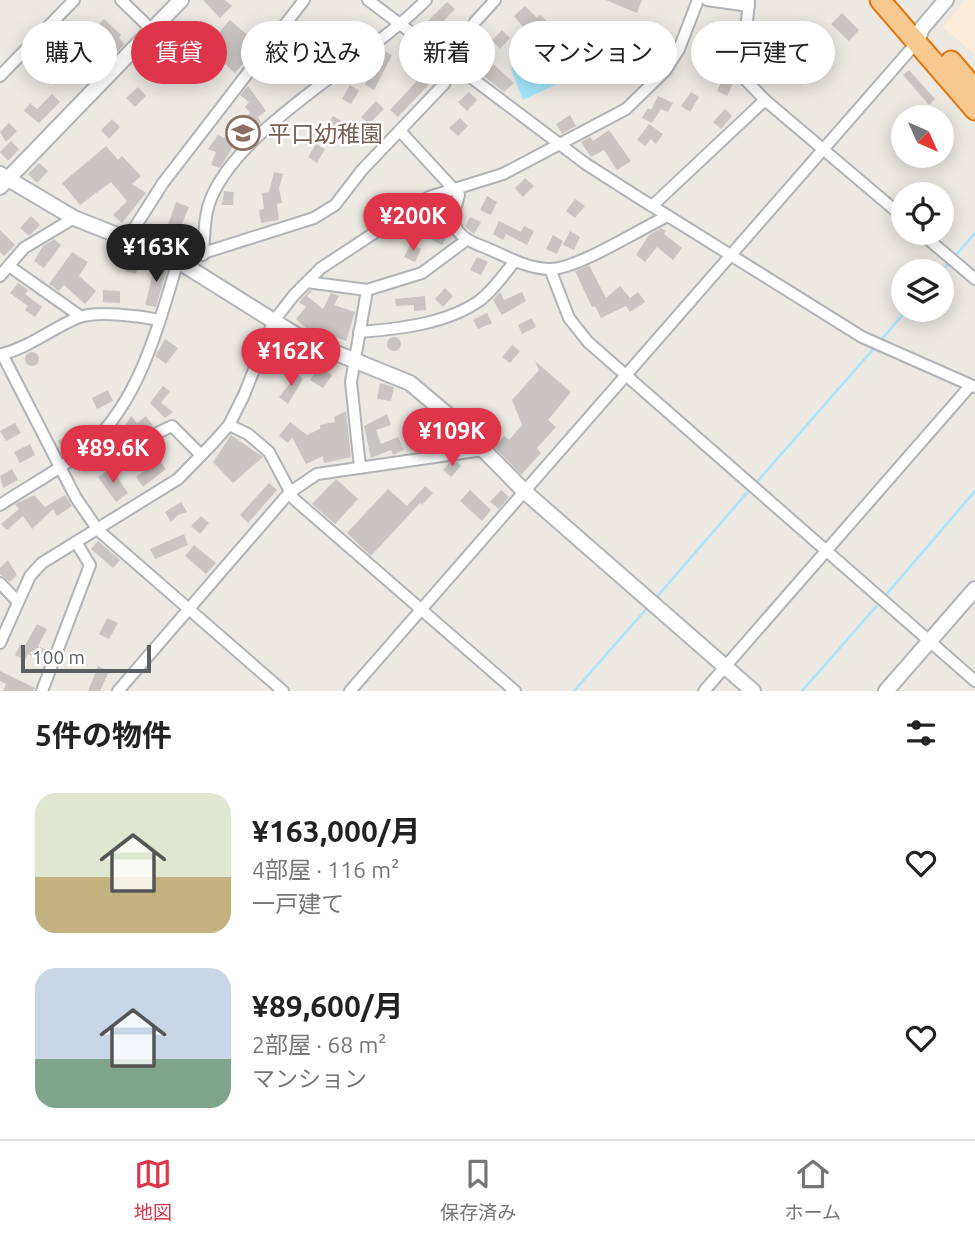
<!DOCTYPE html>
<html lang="ja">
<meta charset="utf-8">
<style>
:root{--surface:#fff;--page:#f2f2f2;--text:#222;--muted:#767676;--line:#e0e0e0;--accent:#df354a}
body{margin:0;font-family:Ubuntu,"Noto Sans JP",sans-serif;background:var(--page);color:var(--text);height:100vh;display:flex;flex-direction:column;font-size:26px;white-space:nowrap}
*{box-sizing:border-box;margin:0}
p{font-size:23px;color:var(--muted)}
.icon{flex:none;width:38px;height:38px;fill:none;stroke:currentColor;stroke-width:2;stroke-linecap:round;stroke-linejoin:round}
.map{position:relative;height:691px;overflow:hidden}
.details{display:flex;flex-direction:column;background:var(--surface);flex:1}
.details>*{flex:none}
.top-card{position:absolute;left:21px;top:21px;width:934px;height:63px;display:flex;gap:14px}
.needle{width:46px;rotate:135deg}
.controls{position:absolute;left:891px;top:105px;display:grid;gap:14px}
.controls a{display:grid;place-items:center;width:63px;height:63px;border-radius:50%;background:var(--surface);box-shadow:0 4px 18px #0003;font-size:35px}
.scale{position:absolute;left:21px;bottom:18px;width:130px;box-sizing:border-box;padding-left:7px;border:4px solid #5b5f62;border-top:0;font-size:19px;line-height:24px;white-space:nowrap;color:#5b5f62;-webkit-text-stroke:5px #fff;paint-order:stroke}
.price{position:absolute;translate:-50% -60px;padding:0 16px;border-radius:24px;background:var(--accent);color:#fff;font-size:23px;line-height:46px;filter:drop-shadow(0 2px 4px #0008)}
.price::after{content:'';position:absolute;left:50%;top:42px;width:21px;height:16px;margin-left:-10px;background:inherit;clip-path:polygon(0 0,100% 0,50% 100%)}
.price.selected{background:#222;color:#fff}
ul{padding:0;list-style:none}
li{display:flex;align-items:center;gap:21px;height:175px;padding:0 35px}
li span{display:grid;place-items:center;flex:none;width:196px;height:140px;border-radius:21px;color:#555}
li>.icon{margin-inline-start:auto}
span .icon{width:84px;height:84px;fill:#fffc;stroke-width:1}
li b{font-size:30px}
h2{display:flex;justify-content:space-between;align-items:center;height:84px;padding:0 35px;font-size:30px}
.tag{padding:0 24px;border-radius:32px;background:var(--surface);box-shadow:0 4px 18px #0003;font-size:24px;line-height:63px}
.tag.selected{background:var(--accent);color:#fff}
.dock{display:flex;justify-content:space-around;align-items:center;height:98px;border-top:2px solid var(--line);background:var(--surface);font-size:19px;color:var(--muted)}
.dock a{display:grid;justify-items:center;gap:4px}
.dock .selected{color:var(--accent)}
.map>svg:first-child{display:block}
</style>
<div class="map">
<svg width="975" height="691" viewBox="0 0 975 691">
<rect width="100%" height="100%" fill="#ece8e2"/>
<path fill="#fcecd8" d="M965,0H975V55L943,27Z"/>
<path fill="#a5e6fa" d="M555,24L605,61L523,100L511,69Z"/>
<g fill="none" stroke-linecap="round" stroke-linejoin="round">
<g stroke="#a5e6fa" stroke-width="2.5">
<path d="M955,256L975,233"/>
<path d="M941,271L951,261"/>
<path d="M880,341L907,310"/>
<path d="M756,483L876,346"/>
<path d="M885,596L975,491"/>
<path d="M655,599L751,488"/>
<path d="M574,691L648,607"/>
<path d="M802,691L881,601"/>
</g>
</g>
<g fill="#cac5c2">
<path d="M203,0H225L232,6L220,18Z"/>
<path d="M606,0H642L637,13Z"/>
<path d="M447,2L455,9L430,35L422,27Z"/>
<path d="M525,6L537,18L540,15L548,22L535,42L514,16Z"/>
<path d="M842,13L859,30L849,41L831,24Z"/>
<path d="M104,19L121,35L119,38L125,44L117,52L111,46L82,74L74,65L102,37L94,29Z"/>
<path d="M230,20L259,45L235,73L206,47Z"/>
<path d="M168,29L180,40L166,55L154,45Z"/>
<path d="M502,30L510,38L500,49L492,40Z"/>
<path d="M668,39L673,42L663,60L656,55Z"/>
<path d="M768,41L777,45L770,61L761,57Z"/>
<path d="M382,50L392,55L374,90L365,85Z"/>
<path d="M432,60L441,67L433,80L398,117L390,110L428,69Z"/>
<path d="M492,63L514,83L504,92L481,74Z"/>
<path d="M727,70L734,74L735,79L727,96L717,91Z"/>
<path d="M909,70L935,99L929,105L903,75Z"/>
<path d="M350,85L359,91L351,104L342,99Z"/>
<path d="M248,86L266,111L258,117L261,123L240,143L243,130L220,168L211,165L216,152L208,149L218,135L224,138L250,113L245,107L249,102L240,95Z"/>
<path d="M138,87L146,96L135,107L126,98Z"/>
<path d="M469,92L477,100L467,111L458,102Z"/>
<path d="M691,92L699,97L690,112L681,106Z"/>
<path d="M52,94L60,102L39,123L24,111L30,103L37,109Z"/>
<path d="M658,96L673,103L668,112L661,109L652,123L642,118L648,108L651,110Z"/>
<path d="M376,101L384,109L369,124L361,117Z"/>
<path d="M725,109L732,116L721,129L713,122Z"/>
<path d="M570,115L576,126L562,134L556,124Z"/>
<path d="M333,116L342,121L334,135L325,129Z"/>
<path d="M460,118L468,126L458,136L449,128Z"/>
<path d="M112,119L120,127L109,139L101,130Z"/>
<path d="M9,123L17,131L6,142L0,132Z"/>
<path d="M649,124L663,134L656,144L651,139L645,146L637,140Z"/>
<path d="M609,130L631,161L617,170L604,150L591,157L581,142L590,137L593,141Z"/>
<path d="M11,141L19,149L8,161L0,152Z"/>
<path d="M316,144L325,149L317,163L308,157Z"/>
<path d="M106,146L118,160L122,156L141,176L132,184L146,193L122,223L113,215L127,201L111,182L80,205L62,183Z"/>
<path d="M39,163L48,171L37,183L28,174Z"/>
<path d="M274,172L283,174L279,188L282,203L277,204L279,220L261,223L259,210L264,209L262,193L269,192Z"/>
<path d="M525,178L534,186L523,197L515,188Z"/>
<path d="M224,191L234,192L233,205H222Z"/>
<path d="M487,196L497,202L491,215L480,210Z"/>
<path d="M575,199L585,206L575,218L566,211Z"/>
<path d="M176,202L189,207L181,226L195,231L190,246L163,239Z"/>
<path d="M31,216L40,225L29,236L20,228Z"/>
<path d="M470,217L481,222L474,234L465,227Z"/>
<path d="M499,221L521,232L524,226L534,231L527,245L506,234L503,240L493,234Z"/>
<path d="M438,227L449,232L442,245L432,240Z"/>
<path d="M661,228L666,231L664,234L682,248L673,260L657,247L645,262L636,255L649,235Z"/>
<path d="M0,230L15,245L4,256L0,252Z"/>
<path d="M570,231L580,237L574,250L563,245Z"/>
<path d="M553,235L563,241L557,254L546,249Z"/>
<path d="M54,239L61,245L44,268L34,261L43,246Z"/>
<path d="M411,244L421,249L415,262L404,257Z"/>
<path d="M72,252L88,262L79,276L96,291L85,304L64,285L59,291L49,284Z"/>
<path d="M129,254L140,257L136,274L125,271Z"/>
<path d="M477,257L488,262L481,275L470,270Z"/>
<path d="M156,261L168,266L156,307L145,305Z"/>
<path d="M589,265L606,298L620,286L630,298L638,292L645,302L630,312L626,306L601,318L595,306L592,307L575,271Z"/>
<path d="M18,283L28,290L25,294L42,307L35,317L25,310L28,306L10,293Z"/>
<path d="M445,288L453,296L443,307L435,299Z"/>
<path d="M103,290L120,291V303L103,302Z"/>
<path d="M310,290L312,291L307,296L323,309L331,293L339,296L334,305L355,312L346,341L322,332L319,336L312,333L296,319L306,307L299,302Z"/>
<path d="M500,292L504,300L522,292L526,301L502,315L493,300Z"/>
<path d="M425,296L426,310L414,311V305L396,306L395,299Z"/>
<path d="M487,313L492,323L478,329L473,320Z"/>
<path d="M532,318L536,327L522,334L518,325Z"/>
<circle cx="394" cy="344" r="7"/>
<path d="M165,339L178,348L166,364L155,356Z"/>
<path d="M512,345L520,351L510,363L502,357Z"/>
<circle cx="32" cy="359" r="7"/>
<path d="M535,361L571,392L548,420L556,427L537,448L541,453L521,475L494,447L504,436L509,440L522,425L512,400L539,370Z"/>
<path d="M319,366L332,375L323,388L310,380Z"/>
<path d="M295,372L303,379L288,404L279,397L291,382L288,380Z"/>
<path d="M380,383L394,387L391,401L377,399Z"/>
<path d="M163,386L170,391L161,403L173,412L165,418L150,403Z"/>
<path d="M108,390L113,401L97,409L92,398Z"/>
<path d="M346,411L351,457L324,463L323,456L306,464L292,437L288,443L279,436L290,422L307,435L320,429V425L335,422L334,417Z"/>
<path d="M387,414L391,425L376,430L381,444L398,437L404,450L393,455L391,450L371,458L364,426Z"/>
<path d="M131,416L137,423L146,416L153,426L135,435L130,430L116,441L113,432L119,424L123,430Z"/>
<path d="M15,423L21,433L6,441L0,431Z"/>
<path d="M433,429L441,437L431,448L423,440Z"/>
<path d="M73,431L79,441L65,451L58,441Z"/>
<path d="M231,435L263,457L233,483L213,462Z"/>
<path d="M30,444L35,455L20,463L14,452Z"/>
<path d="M159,460L166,469L143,487L136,477Z"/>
<path d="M457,462L461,466L451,477L443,470L449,463Z"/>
<path d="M111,468L128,493L116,502L98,477Z"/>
<path d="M12,469L18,480L3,488L0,476Z"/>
<path d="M336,479L358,499L335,524L312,504Z"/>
<path d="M269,483L277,490L248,523L240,515Z"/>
<path d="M425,486L433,493L422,505L420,503L371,556L347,533L388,489L407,506Z"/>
<path d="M470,490L491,510L482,521L460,501Z"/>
<path d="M501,490L509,497L499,509L490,502Z"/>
<path d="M34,495L45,507L65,495L72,506L57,516L53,509L32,529L23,516L7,530L1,524L19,509L15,504Z"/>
<path d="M181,502L187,512L178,515L171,522L165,512Z"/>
<path d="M201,516L209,523L200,534L191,526Z"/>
<path d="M184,534L188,545L155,559L150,549Z"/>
<path d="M98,541L120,560L113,568L91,549Z"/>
<path d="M194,545L216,563L206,574L185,556Z"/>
<path d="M8,560L17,575L10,582L0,574V568Z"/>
<path d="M107,618L118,623L109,639L99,634Z"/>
<path d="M37,624L47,629L38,646L49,651L45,662L28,654L25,660L15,655L20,645L24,647Z"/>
<path d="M98,666L109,671L100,691H88Z"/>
<path d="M0,671L35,688L34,691H3L6,684L0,681Z"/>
</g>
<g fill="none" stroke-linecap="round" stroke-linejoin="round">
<g stroke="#b0b4b7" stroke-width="14">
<g id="street">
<path d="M121,0L152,30"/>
<path d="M368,0L586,164L636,196L862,337L975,387"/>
<path d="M707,0L749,6"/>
<path d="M749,0L742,76L765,100L903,217"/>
<path d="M0,76L74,0"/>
<path d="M400,131L459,195C449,226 454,236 484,247C504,255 527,269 550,269C578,269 639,229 668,216"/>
<path d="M652,206L765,100"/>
<path d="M921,233L975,279"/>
<path d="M128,238L163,183L304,0"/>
<path d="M203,255C204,240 204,222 208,207C231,130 368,60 426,0"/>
<path d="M9,266L80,316"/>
<path d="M550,269L569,318L588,342L975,681"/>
<path d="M0,276L24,248L74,218"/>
<path d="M307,282L367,290L422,273L465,241"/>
<path d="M159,320C139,316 96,310 77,318C51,329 30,347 2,354L76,498L98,530L283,691"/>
<path d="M359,332C398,329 446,324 479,301C493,291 504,274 515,261"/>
<path d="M229,425L248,434L269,452L294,499L515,691"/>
<path d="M96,439L109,456L172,426L201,455"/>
<path d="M360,467L351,382L367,290"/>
<path d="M0,505C26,488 53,473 78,455C138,410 157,329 178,261L314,218L335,205L362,170L444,84L475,22L495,0"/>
<path d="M0,583L18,602"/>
<path d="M0,643L30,576L42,563L178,479L213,443L229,425L244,395L273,322L294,295L321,268L429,197L503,174L626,109L665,71L679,49L698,0"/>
<path d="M42,691L90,565L76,542"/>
<path d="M118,691L289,493L317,474L483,450"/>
<path d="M350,691L917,42"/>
<path d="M704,691L970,386"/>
</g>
</g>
<g stroke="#b2b6b9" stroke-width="18">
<g id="secondary">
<path d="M917,42L922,28L946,0"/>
<path d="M0,174L74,218L170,256L304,340L410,383L455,421L524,491L753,691"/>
<path d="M0,187L181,0"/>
<path d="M886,691L975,589"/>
</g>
</g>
<g stroke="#e2750c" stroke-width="23">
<g id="highway">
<path d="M880,0L975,110"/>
<path d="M951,61L975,89"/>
</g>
</g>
<use href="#street" stroke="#fff" stroke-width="10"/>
<use href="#secondary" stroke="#fff" stroke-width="14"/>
<use href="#highway" stroke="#f7c88f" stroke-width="19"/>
</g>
<defs>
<g id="school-ring" transform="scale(1.75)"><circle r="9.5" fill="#fff" stroke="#8d6e63" stroke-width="1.5"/><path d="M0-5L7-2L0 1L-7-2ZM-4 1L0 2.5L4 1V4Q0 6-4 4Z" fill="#8d6e63"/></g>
</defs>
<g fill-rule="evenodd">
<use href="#school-ring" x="243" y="133"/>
</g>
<g text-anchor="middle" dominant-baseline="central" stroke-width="5" stroke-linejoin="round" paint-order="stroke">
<g font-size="23" fill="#785e54" stroke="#fff" text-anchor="start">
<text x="268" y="133">平口幼稚園</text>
</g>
</g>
</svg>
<div class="controls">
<a><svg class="needle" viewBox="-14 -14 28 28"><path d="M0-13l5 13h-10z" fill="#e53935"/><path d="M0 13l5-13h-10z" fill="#767676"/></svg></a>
<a><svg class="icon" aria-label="locate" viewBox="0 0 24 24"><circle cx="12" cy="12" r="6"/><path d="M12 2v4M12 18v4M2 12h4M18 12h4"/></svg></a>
<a><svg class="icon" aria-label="layers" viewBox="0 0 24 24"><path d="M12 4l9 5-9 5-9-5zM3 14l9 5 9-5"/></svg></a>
</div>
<div class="scale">100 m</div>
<b class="price" style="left:413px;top:253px">¥200K</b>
<b class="price selected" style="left:156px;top:284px">¥163K</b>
<b class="price" style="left:291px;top:388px">¥162K</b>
<b class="price" style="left:452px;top:468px">¥109K</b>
<b class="price" style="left:113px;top:485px">¥89.6K</b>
<div class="top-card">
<a class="tag">購入</a>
<a class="tag selected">賃貸</a>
<a class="tag">絞り込み</a>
<a class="tag">新着</a>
<a class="tag">マンション</a>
<a class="tag">一戸建て</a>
</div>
</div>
<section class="details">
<h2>5件の物件<svg class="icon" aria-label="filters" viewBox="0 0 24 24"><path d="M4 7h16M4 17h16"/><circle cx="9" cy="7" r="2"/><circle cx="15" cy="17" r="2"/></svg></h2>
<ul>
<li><span style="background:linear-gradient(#dfe7d0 60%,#c2b280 0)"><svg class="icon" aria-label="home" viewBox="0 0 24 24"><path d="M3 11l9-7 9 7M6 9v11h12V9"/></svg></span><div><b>¥163,000/月</b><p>4部屋 · 116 m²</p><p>一戸建て</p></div><svg class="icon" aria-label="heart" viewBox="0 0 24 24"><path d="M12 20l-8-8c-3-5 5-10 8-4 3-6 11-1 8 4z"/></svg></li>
<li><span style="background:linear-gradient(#c9d6e8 65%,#7fa58c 0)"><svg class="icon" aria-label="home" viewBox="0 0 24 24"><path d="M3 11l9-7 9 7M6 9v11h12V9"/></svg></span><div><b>¥89,600/月</b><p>2部屋 · 68 m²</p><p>マンション</p></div><svg class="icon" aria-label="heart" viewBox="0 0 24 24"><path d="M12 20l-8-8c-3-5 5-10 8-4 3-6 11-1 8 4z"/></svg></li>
</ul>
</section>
<nav class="dock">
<a class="selected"><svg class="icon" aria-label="map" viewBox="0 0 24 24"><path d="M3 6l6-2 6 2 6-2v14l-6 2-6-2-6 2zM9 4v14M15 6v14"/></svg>地図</a>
<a><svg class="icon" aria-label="saved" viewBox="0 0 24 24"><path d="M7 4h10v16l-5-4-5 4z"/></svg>保存済み</a>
<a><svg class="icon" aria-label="home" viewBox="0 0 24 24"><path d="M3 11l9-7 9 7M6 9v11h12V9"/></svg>ホーム</a>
</nav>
